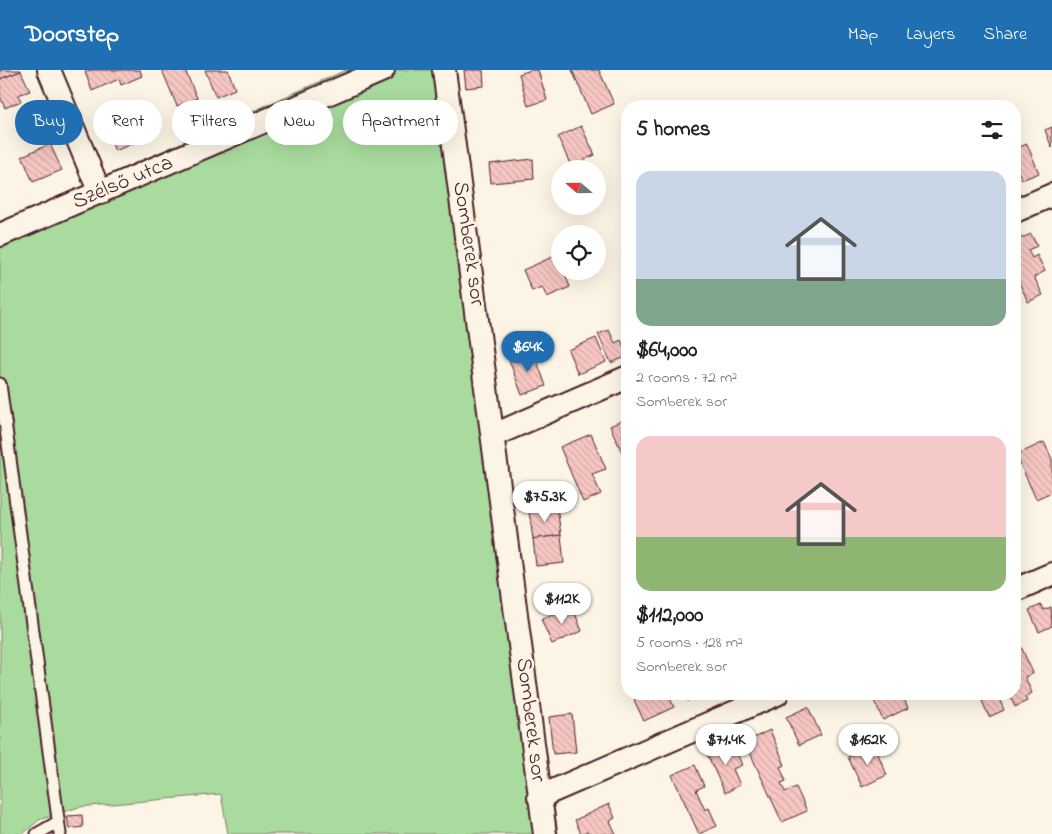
<!DOCTYPE html>
<meta charset="utf-8">
<style>
:root{--surface:#fff;--page:#f6f6f6;--text:#202124;--muted:#757577;--accent:#1f6fb2}
body{margin:0;font-family:"Indie Flower",sans-serif;background:var(--page);color:var(--text);height:100vh;display:flex;flex-direction:column;font-size:19px;white-space:nowrap}
*{box-sizing:border-box;margin:0}
p{font-size:16px;color:var(--muted)}
.icon{flex:none;width:28px;height:28px;fill:none;stroke:currentColor;stroke-width:2;stroke-linecap:round;stroke-linejoin:round}
.map{position:relative;flex:1;overflow:hidden}
.side{position:absolute;left:621px;top:30px;width:400px;height:600px;display:flex;flex-direction:column;background:var(--surface);border-radius:20px;box-shadow:0 5px 20px #0002}
.side>*{flex:none}
.hud{position:absolute;left:15px;top:30px;width:475px;height:45px;display:flex;gap:10px}
.needle{width:32px;rotate:290deg}
.buttons{position:absolute;left:551px;top:90px;display:grid;gap:10px}
.buttons a{display:grid;place-items:center;width:55px;height:55px;border-radius:50%;background:var(--surface);box-shadow:0 5px 20px #0002;font-size:25px}
.price{position:absolute;translate:-50% -42px;padding:0 11px;border-radius:18px;background:#fff;color:#222;font-size:16px;line-height:32px;filter:drop-shadow(0 1px 2px #0008)}
.price::after{content:'';position:absolute;left:50%;top:30px;width:15px;height:11px;margin-left:-8px;background:inherit;clip-path:polygon(0 0,100% 0,50% 100%)}
.price.current{background:var(--accent);color:#fff}
ul{padding:0;list-style:none}
li{display:grid;align-content:center;gap:10px;height:265px;padding:0 15px}
li span{display:grid;place-items:center;height:155px;border-radius:15px;color:#555}
li>.icon{margin-inline-start:auto}
span .icon{width:90px;height:90px;fill:#fffc;stroke-width:1}
li b{font-size:21px}
h2{display:flex;justify-content:space-between;align-items:center;height:60px;padding:0 15px;font-size:21px}
.tag{padding:0 18px;border-radius:22px;background:var(--surface);box-shadow:0 5px 20px #0002;font-size:18px;line-height:45px}
.tag.current{background:var(--accent);color:#fff}
header{display:flex;align-items:center;gap:30px;box-sizing:border-box;height:70px;padding:0 25px;background:var(--accent);color:#fff}
header strong{font-size:24px}
nav{display:flex;gap:28px;margin-inline-start:auto;font-size:18px}
.map>svg:first-child{display:block}
</style>
<header>
<strong>Doorstep</strong>
<nav><a>Map</a><a>Layers</a><a>Share</a></nav>
</header>
<div class="map">
<svg width="1052" height="764" viewBox="0 0 1052 764">
<defs>
<pattern id="building-back-hatch" width="6" height="6" patternUnits="userSpaceOnUse" patternTransform="scale(1.25)"><rect width="6" height="6" fill="#f7c7c2"/><path d="M-1 5l2 2M0 0l6 6M5-1l2 2" fill="none" stroke="#d5aaa7"/></pattern>
</defs>
<rect width="100%" height="100%" fill="#fcf5e5"/>
<filter id="ink" filterUnits="userSpaceOnUse"><feTurbulence type="fractalNoise" baseFrequency=".02" numOctaves="2"/><feDisplacementMap in="SourceGraphic" scale="10" xChannelSelector="R" yChannelSelector="G"/><feConvolveMatrix kernelMatrix="1 2 1 2 8 2 1 2 1" color-interpolation-filters="sRGB"/></filter>
<g filter="url(#ink)">
<path fill="#a8db9d" stroke="#797d64" d="M346,0H454L474,181L558,764H228L221,724L79,737L39,750L23,764H0V153Z"/>
<g fill="url(#building-back-hatch)" stroke="#4a1f2b">
<path d="M0,0H21V1L0,9Z"/>
<path d="M90,0H140L142,6L121,15L119,9L92,21L85,2Z"/>
<path d="M162,0H185L197,28L177,36Z"/>
<path d="M205,0H228L235,19L216,27Z"/>
<path d="M464,0H483L484,16L466,18Z"/>
<path d="M531,0H538L547,30L528,36L519,4Z"/>
<path d="M572,0H599L614,34L591,44Z"/>
<path d="M21,1L30,21L18,25L21,31L5,38L0,26V9Z"/>
<path d="M130,44L133,52L142,48L150,66L115,81L104,55Z"/>
<path d="M581,56L595,85L571,96L558,67Z"/>
<path d="M1052,57V78L1045,60Z"/>
<path d="M50,74L62,100L33,112L22,86Z"/>
<path d="M1027,74L1039,103L1022,110L1015,94V79Z"/>
<path d="M533,89L534,109L491,113L489,94Z"/>
<path d="M1031,164L1037,176L1028,180L1032,188L1037,185L1045,201L1034,207L1043,225L1028,232L1015,203V166L1017,170Z"/>
<path d="M557,185L560,201H564L570,217L547,227L542,217L532,221L523,200Z"/>
<path d="M609,260L615,273L621,270L628,286L611,293L598,264Z"/>
<path d="M596,268L606,292L578,304L568,280Z"/>
<path d="M533,280L546,316L522,325L509,290Z"/>
<path d="M628,348V390L626,391L610,356Z"/>
<path d="M591,364L606,399L592,404L601,424L583,432L560,377Z"/>
<path d="M1044,372L1052,389V422L1036,429L1016,385Z"/>
<path d="M557,437L561,465L533,469L529,441Z"/>
<path d="M561,465L564,493L536,496L533,469Z"/>
<path d="M1041,535L1044,540L1051,537L1052,556L1039,562L1029,540Z"/>
<path d="M572,536L582,561L552,574L541,549Z"/>
<path d="M1015,568H1017L1033,603L1025,607L1032,623L1025,627L1027,631L1015,637L1009,624H1015Z"/>
<path d="M646,624H668L674,637L644,651L634,630Z"/>
<path d="M684,624H702L687,631Z"/>
<path d="M871,624H902L908,638L883,650Z"/>
<path d="M979,624H997L1004,640L989,647Z"/>
<path d="M808,637L821,665L799,675L786,647Z"/>
<path d="M572,644L576,682L553,684L549,647Z"/>
<path d="M770,660L785,695L780,697L786,711L781,713L785,722L796,717L807,741L782,752L745,672Z"/>
<path d="M732,672L742,695L733,699L740,715L725,723L707,684Z"/>
<path d="M874,675L887,705L862,717L848,687Z"/>
<path d="M695,695L704,716L696,720L705,740L709,738L717,756L699,764L672,705Z"/>
<path d="M609,734L615,748L610,751L616,764H588L587,761L581,764L575,750Z"/>
<path d="M82,745L83,757L69,759L67,746Z"/>
</g>
<g fill="none" stroke-linecap="round" stroke-linejoin="round">
<g stroke="#4a1f2b" stroke-width="15">
<g id="lane">
<path d="M0,314L60,764"/>
<path d="M37,764L58,752"/>
</g>
</g>
<g stroke="#4a1f2b" stroke-width="26">
<g id="street">
<path d="M49,0L100,123"/>
<path d="M444,0L545,764"/>
<path d="M1015,141L1052,125"/>
<path d="M0,165L383,0"/>
<path d="M494,365L628,307"/>
<path d="M1015,520L1052,504"/>
<path d="M539,727L777,624"/>
</g>
</g>
<use href="#lane" stroke="#fcf5e5" stroke-width="11"/>
<use href="#street" stroke="#fcf5e5" stroke-width="22"/>
</g>
</g>
<g text-anchor="middle" dominant-baseline="central" stroke-width="5" stroke-linejoin="round" paint-order="stroke">
<g font-size="22" fill="#4a1f2b" stroke="#fcf5e5">
<text transform="translate(123 113) rotate(-23)">Szélső utca</text>
<text transform="translate(468 174) rotate(82)">Somberek sor</text>
<text transform="translate(530 650) rotate(83)">Somberek sor</text>
</g>
</g>
</svg>
<div class="buttons">
<a><svg class="needle" viewBox="-14 -14 28 28"><path d="M0-13l5 13h-10z" fill="#e53935"/><path d="M0 13l5-13h-10z" fill="#757577"/></svg></a>
<a><svg class="icon" aria-label="locate" viewBox="0 0 24 24"><circle cx="12" cy="12" r="6"/><path d="M12 2v4M12 18v4M2 12h4M18 12h4"/></svg></a>
</div>
<b class="price current" style="left:528px;top:303px">$64K</b>
<b class="price" style="left:545px;top:453px">$75.3K</b>
<b class="price" style="left:562px;top:555px">$112K</b>
<b class="price" style="left:726px;top:696px">$71.4K</b>
<b class="price" style="left:868px;top:696px">$162K</b>
<div class="hud">
<a class="tag current">Buy</a>
<a class="tag">Rent</a>
<a class="tag">Filters</a>
<a class="tag">New</a>
<a class="tag">Apartment</a>
</div>
<section class="side">
<h2>5 homes<svg class="icon" aria-label="filters" viewBox="0 0 24 24"><path d="M4 7h16M4 17h16"/><circle cx="9" cy="7" r="2"/><circle cx="15" cy="17" r="2"/></svg></h2>
<ul>
<li><span style="background:linear-gradient(#c9d6e8 70%,#7fa58c 0)"><svg class="icon" aria-label="home" viewBox="0 0 24 24"><path d="M3 11l9-7 9 7M6 9v11h12V9"/></svg></span><div><b>$64,000</b><p>2 rooms · 72 m²</p><p>Somberek sor</p></div></li>
<li><span style="background:linear-gradient(#f6c9c9 65%,#8fb573 0)"><svg class="icon" aria-label="home" viewBox="0 0 24 24"><path d="M3 11l9-7 9 7M6 9v11h12V9"/></svg></span><div><b>$112,000</b><p>5 rooms · 128 m²</p><p>Somberek sor</p></div></li>
</ul>
</section>
</div>
